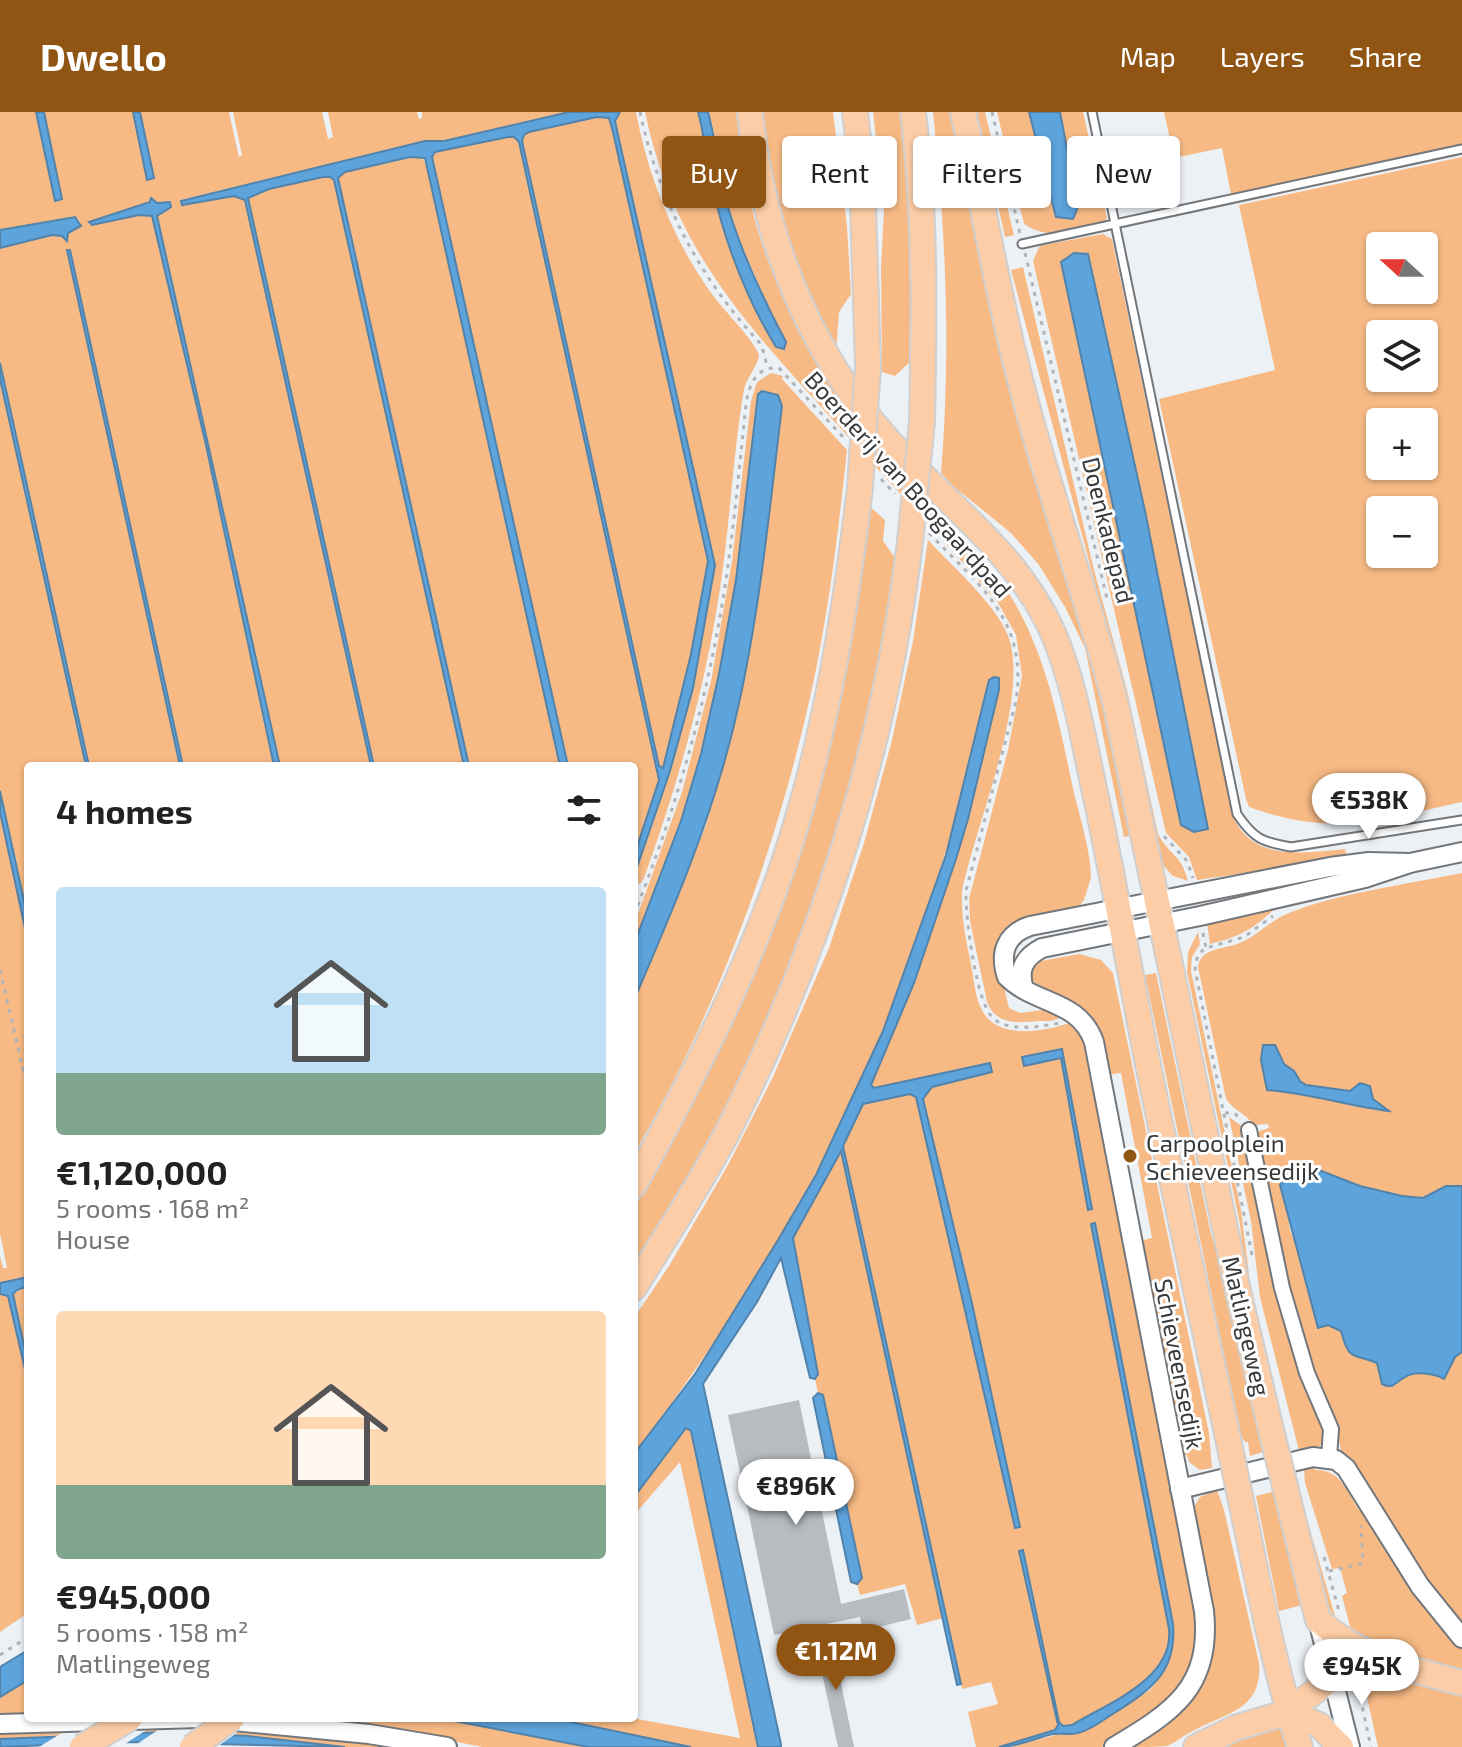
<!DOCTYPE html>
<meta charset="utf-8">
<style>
:root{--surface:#fff;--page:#f6f6f6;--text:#222;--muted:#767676;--accent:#905413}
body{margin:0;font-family:"Exo 2",sans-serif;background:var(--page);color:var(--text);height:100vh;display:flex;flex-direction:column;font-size:30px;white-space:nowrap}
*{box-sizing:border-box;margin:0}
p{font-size:26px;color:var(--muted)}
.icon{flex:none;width:44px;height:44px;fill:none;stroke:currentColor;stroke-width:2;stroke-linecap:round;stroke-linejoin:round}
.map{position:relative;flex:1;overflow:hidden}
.drawer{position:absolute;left:24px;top:650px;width:614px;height:960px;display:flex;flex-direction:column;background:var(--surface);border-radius:8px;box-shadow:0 2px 6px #0004}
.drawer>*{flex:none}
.guide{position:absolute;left:662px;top:24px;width:680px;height:72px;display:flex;gap:16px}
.needle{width:52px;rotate:291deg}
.controls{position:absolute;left:1366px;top:120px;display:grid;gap:16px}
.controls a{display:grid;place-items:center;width:72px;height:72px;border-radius:8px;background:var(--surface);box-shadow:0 2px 6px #0004;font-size:40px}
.price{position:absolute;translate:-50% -68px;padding:0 18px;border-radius:28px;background:#fff;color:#222;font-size:26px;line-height:52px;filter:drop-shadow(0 2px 4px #0008)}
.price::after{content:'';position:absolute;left:50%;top:48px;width:24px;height:18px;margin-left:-12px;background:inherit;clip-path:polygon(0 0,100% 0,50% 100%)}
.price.selected{background:var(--accent);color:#fff}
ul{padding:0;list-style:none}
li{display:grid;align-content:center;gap:16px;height:424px;padding:0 32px}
li span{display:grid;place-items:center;height:248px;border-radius:8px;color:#555}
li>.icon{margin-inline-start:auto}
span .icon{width:144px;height:144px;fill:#fffc;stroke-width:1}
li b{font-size:34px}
h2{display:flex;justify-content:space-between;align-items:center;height:96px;padding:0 32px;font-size:34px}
.pill{padding:0 28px;border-radius:8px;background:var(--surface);box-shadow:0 2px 6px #0004;font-size:28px;line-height:72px}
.pill.selected{background:var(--accent);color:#fff}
header{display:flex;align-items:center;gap:48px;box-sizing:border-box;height:112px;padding:0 40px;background:var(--accent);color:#fff}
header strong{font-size:38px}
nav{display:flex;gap:44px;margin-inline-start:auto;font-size:28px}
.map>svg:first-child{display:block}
</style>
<header>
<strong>Dwello</strong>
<nav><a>Map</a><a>Layers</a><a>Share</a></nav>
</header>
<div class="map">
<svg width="1462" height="1635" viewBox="0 0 1462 1635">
<rect width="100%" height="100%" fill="#ecf1f6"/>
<g fill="#f7ba85" fill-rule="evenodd">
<path d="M0,0H36L55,89L62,87L44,0H133L148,68L154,66L140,0H229L239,45L242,43L233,0H322L328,27L333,25L328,0H417L419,7L422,6V0H569L444,29H425L181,88L183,93L234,84L245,88L371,654H280L156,104L171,95L170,90L157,91L152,86L150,90L89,110L90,112L139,103L152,104L206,333L274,654H183L68,137L180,654H89L0,251V136L52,123L63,124L66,129L68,121L80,110L75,105L0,118Z"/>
<path d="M620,0H636C648,64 672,125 709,178C724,200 747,219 759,242C758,255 747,264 744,277C733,343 730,411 720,477C705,577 678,672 644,766L641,771L634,773V760L693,576L715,453L618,23L615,9Z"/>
<path d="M645,0H698L712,73L765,217L775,211L736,120L727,90L708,0H737C746,145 810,260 905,366C941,406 985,442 1013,488C1046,544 1059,609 1072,672C1078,700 1091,738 1091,766L1084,788L1078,796L1050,805L997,846L1009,896L1020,901L1050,897L1064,902C1056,910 1049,909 1039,909C1017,911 996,913 987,890L970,809L969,787L1008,638L1022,564L1016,523L997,489C943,428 888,368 833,308C743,208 674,137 645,0Z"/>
<path d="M758,0H833L847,114L851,182L839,200L836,239L810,193L780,115Z"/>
<path d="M873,0H900C911,82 912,164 913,247L895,264L882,260L881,155L884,98Z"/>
<path d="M933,0H959L1135,723L1124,725L1085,536L1065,495L1039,453L1011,421L953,374L941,361C951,241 946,120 933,0Z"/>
<path d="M977,0H985L1014,123L1005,125Z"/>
<path d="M997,0H1029L1056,105L1073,106L1078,95L1060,0H1083L1107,106L1104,110C1075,117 1050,130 1024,112Z"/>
<path d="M1164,0H1462V34L1231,82L1222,36L1174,46Z"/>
<path d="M597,5L609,6L613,20L708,449L691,542L663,656L659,654L522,29L524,23L529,20Z"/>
<path d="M508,25H514L519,30L659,668L634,744V654H568L432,50L433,42L439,38Z"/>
<path d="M421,44L427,53L433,78L560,654H469L338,65L345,60Z"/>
<path d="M1462,45V690C1380,708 1331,725 1249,695L1246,687L1159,287L1275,258L1239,93ZM1380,134H1424V178H1380ZM1380,222H1424V266H1380ZM1424,310V354H1380V310ZM1380,398H1424V442H1380Z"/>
<path d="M323,65H330L334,68L464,654H374L248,85L269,77Z"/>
<path d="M1103,122L1112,127L1233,704C1252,750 1304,741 1345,737L1347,746L1197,768L1189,745L1166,721L1033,149L1039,135L1043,133ZM1088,143L1145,399L1208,716L1194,720L1181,713L1062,151Z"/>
<path d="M1023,155L1094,458L1127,578L1158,722C1170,744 1181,742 1188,769L1173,764L1161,751L1120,565L1011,158Z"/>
<path d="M771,261L783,264L782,267L847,338C838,423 828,507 809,590C773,748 715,902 634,1042V888L669,807L706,713L734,613L760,473L782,294L766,280L758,282C744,403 733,525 701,643C684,708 660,771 634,832V813L682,680L711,569L732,449L751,289L757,270Z"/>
<path d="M0,267L86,654H28V807L0,679Z"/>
<path d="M870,395L885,408L883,429L896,447L885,536L840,719L790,860L713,1025L634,1158V1096L675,1024L731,912L856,489Z"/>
<path d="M928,428C952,454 992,489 1006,519C1034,578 975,714 962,779C961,805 966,828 971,852C974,867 975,887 983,900C1000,929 1049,919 1074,909L1086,927L1199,1513L1191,1559L1168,1591L1109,1631L1102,1635H1010L1097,1612L1150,1578L1164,1560L1171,1541L1173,1512L1095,1112L1091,1113L1169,1517C1174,1568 1108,1591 1072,1613L1063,1614L1059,1610L1024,1439L1029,1488L1058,1613L1055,1618L999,1635H976L968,1600L998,1592L991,1570L962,1577L843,1034L862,992L910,982L916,985L1015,1416H1019L971,1187L923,987L932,975L991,960L990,951L874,976L871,973C927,845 969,714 999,578C960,690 928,805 884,915C823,1069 733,1211 634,1342V1206L669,1154L728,1053L772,967L829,836L864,731L892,628L913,529ZM1062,937L1092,1097H1088L1061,946L1025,954L1023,945Z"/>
<path d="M0,700L28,830V1165L0,1171V1144L3,1156H7L0,1121Z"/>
<path d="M1462,761V1074H1446L1423,1086L1402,1084L1360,1074L1311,1055L1287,1099L1290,1118L1328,1213L1341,1219C1347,1244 1356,1243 1377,1251L1382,1272L1394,1274L1408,1263L1449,1258L1455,1245L1462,1240V1517L1431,1477L1385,1407L1357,1356L1341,1339L1337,1317L1304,1230L1281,1155L1256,1020L1269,1016L1268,1012L1253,1013C1247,1002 1233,998 1226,987L1198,855C1201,834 1226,838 1242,830C1259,822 1271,808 1289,801C1338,781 1409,772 1462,761ZM1275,933L1284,952L1306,973L1350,979L1372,978L1373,987L1378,991L1359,995L1291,979L1268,978Z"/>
<path d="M1283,788C1260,813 1244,824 1210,832L1207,811Z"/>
<path d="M1198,820L1200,832L1192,845L1191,859L1241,1098L1251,1179L1260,1223L1246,1174L1240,1112L1187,860L1188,840Z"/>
<path d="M1079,842L1101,848L1113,861L1209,1321L1212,1356L1200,1358L1189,1350L1187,1343H1181L1140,1129L1152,1126L1121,961L1107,963C1100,941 1096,908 1078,893C1063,880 1031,882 1030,859L1041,849Z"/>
<path d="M1156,861L1211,1122L1232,1188L1262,1326L1260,1327L1263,1340L1250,1344L1248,1330H1245L1241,1324L1145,863Z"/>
<path d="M1229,1005L1243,1015L1325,1317L1322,1332L1314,1338L1313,1335L1299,1339L1260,1185L1251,1109Z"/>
<path d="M841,1038L943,1506L917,1513L905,1472L860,1483L857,1472L862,1466L823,1283L818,1281L815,1267L818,1262L793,1126Z"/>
<path d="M28,1174V1252L13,1182Z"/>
<path d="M0,1182L8,1184L28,1270V1501L0,1520Z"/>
<path d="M686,1316L691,1319L758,1635H691L552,1606H632L740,1626L680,1350L634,1403V1385Z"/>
<path d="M1313,1354L1315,1358C1340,1357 1347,1379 1359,1398L1364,1399L1451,1526L1462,1536V1558L1390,1539L1352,1522L1342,1484L1347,1481L1340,1456L1332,1457L1305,1371L1304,1357Z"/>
<path d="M1295,1373H1297L1337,1511L1325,1488Z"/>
<path d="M1217,1378L1224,1398L1259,1551C1263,1597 1227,1601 1195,1618C1185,1622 1177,1630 1167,1634C1157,1635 1140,1635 1129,1635L1183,1597L1200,1575L1210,1548L1213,1526L1192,1398L1200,1385Z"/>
<path d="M1276,1379L1307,1492L1279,1499L1256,1384Z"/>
<path d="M1362,1563L1386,1565L1462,1584V1635H1378Z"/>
<path d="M28,1568V1604L0,1606V1585Z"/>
<path d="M286,1606H439L588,1635H482L433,1625Z"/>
<path d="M1281,1613L1287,1635H1212Z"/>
<path d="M142,1614L264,1618L409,1635H345L248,1624L75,1622L0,1627V1620Z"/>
</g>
<g fill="#5da3dc" stroke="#5283ab" stroke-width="2" fill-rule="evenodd">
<path d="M36,0H44L62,87L55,89Z"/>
<path d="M133,0H140L154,66L147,68Z"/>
<path d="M569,0H620L615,9L618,23L715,453L693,576L670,659L635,761L634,744L659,668L519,30L514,25H508L435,40L432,45L568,654H560L425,46L410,45L345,60L338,66L469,654H464L334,68L330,65H323L269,77L248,86L374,654H371L245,88L234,84L182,93L181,89L425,29H444ZM597,5L609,6L613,20L708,449L691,542L663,656L659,654L522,29L524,23L529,20Z"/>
<path d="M698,0H708C716,30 719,62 727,92C741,140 762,185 786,230L784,237L776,235C746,186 725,130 712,74C706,49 705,24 698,0Z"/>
<path d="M1029,0H1060L1078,95L1073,107L1056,105Z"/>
<path d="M151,86L157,91L170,90L171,95L157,104L280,654H274L206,333L152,104L139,103L92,113L89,110L150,90Z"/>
<path d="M75,105L81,114L68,121L67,129L62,124L52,123L0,136V118Z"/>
<path d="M67,138H70L183,654H180Z"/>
<path d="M1074,141L1088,142L1145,399L1208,717L1194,720L1181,713L1061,150Z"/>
<path d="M0,251L89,654H86L0,267Z"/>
<path d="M762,279L778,283L782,294C769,401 759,509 734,613C711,709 673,798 634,888V832L681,709L701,642L719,562L736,468L758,282Z"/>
<path d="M994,565L999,566V578L968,707L956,747L914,871L871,973L874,976L990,951L992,960L932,975L923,987L971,1187L1020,1415L1015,1416L916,985L910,982L863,992L843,1034L961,1572L957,1573L841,1039L793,1126L818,1262L815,1267L810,1266L781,1146L757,1190L703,1272L781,1632V1635H758L691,1319L686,1316L634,1385V1342L695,1262L778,1128L816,1063L883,919L946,743L989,568Z"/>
<path d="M0,679L28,807V830L0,700Z"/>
<path d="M1263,933H1275L1284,952L1294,959L1300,969L1306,973L1350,979L1360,971L1370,974L1373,987L1389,999C1348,994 1309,981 1267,978L1261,948Z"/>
<path d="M1062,937L1092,1097L1088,1098L1061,946L1024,954L1022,945Z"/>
<path d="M1311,1055L1360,1074L1402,1084L1423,1086L1446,1074H1462V1240L1455,1245L1444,1267C1434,1261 1415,1259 1405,1265C1395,1270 1394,1278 1382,1272L1377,1251C1353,1241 1349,1250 1341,1219L1328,1213L1318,1216L1280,1073L1288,1062Z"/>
<path d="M1095,1111L1173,1512C1177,1559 1152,1577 1116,1600C1104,1607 1092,1618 1078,1621C1070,1623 1061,1621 1053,1622C1035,1626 1018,1635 999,1635L1055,1618L1058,1613L1019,1439L1023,1438L1059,1610L1063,1614L1072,1613C1108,1591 1174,1567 1169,1517L1091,1112Z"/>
<path d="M28,1165V1174L17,1178L13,1182L28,1252V1270L8,1184L0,1182V1171Z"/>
<path d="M818,1281L823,1283L862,1466L857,1472L851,1470L813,1286Z"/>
<path d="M28,1538V1568L0,1585V1555Z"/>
<path d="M439,1606H552L691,1635H588Z"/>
<path d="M165,1620L248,1624L345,1635L125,1630L0,1635V1627Z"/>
</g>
<g fill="#ecf1f6">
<path d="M161,1616L204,1617L238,1620L217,1635L134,1634Z"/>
<path d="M148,1617L122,1634L39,1635L65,1619Z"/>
</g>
<g fill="#b7bcc0">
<path d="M799,1288L841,1492L904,1477L911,1507L863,1519L860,1505L774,1523L728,1303Z"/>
<path d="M844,1532L848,1549L837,1552L854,1635H838L817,1538Z"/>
</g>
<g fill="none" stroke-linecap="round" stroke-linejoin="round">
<g stroke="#73777b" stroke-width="11">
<g id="lane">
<path d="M1092,0L1237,702C1254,727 1262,730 1291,735L1462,708"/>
<path d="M1022,132L1462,37"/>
</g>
</g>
<g stroke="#73777b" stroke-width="18">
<path id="street" d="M1249,1018L1282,1176L1307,1261L1331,1317L1329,1346"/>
</g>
<g stroke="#73777b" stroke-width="22">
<g id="secondary">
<path d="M1024,877C1018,858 1023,846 1042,836L1200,804L1365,766L1410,751L1462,740"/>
<path d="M1180,1377L1313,1345L1336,1348L1346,1356L1420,1474L1462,1526"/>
<path d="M1318,1508L1350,1635"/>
<path d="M202,1606L369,1622L447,1635"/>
<path d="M0,1612L199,1606"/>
<path d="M1114,1635C1173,1600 1212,1575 1204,1499L1094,930C1079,887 1035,893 1007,865C999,841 1006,822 1030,814L1330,755L1369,750L1410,751"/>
</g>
</g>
<g stroke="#cfcfd0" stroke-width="28">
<g id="highway">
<path d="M750,0C763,130 813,252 905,346C960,402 1022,449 1054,523C1074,571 1082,621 1093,671C1111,755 1126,838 1142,922C1169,1060 1201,1198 1230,1336"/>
<path d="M855,0L862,61L868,255"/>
<path d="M913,0C926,103 924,207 922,310"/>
<path d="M963,0C984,97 1000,195 1026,290C1053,392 1089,491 1116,593L1238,1179L1273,1326"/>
<path d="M634,1073C694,964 752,851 790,732C827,616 846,495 860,375"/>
<path d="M634,1176C666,1124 700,1073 728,1019C821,836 886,635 910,430"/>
<path d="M1285,1374L1318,1508C1357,1544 1411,1558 1462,1571"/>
<path d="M1240,1384C1258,1468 1273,1554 1300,1635"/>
<path d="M1288,1600L1319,1613L1341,1635"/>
<path d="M1196,1635L1235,1616L1288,1600L1333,1565L1362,1556L1396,1557"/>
</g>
</g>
<g stroke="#b0b4b8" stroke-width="3" stroke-dasharray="4 6" stroke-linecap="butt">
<path d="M640,0C659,88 698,164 759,230L764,241L767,254"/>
<path d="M992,0L1020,122"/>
<path d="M1025,141L1108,491"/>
<path d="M881,367L895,382"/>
<path d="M929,421C980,475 1028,507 1016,589L966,779C965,803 976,891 993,906C1007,920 1041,915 1059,911"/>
<path d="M1164,724L1187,749L1193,766"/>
<path d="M634,803C667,719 694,634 712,546C730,462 737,377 746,292C749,273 756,254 779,256L844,326"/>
<path d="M1203,821L1206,836"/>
<path d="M0,858L28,979"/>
<path d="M1225,1001H1234L1242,1008"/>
<path d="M1252,1143L1195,857L1198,842L1206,836L1244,825L1273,804"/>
<path d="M1324,1445L1339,1499"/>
<path d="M1329,1459L1361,1452L1363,1448L1361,1413"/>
<path d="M0,1543L28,1525"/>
<path d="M1358,1576L1371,1635"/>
</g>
<use href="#lane" stroke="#fff" stroke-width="7"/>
<use href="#street" stroke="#fff" stroke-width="14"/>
<use href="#secondary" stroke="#fff" stroke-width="18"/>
<use href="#highway" stroke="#fccda6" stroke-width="24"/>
<g stroke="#cfcfd0" stroke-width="28" stroke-linecap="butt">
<g id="highway-bridge">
<path d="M860,375L868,255"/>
<path d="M910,430L922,310"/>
<path d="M1273,1326L1285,1374"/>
<path d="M1230,1336L1240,1384"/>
<path d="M82,1635L130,1606"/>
<path d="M192,1635L232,1606"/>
</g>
</g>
<use href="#highway-bridge" stroke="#fccda6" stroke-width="24"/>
</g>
<circle fill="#905413" stroke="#fdfeff" stroke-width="3" cx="1130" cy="1044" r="8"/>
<g text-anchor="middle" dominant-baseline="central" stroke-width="6" stroke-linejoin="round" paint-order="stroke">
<g font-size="24" fill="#37393a" stroke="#fdfeff">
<text transform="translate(909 372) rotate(48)">Boerderij van Boogaardpad</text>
<text transform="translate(1109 418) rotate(76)">Doenkadepad</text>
<text transform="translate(1247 1214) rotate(77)">Matlingeweg</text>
<text transform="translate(1180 1252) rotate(79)">Schieveensedijk</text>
</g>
<g font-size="24" fill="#37393a" stroke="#fdfeff" text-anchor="start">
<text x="1146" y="1030">Carpoolplein<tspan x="1146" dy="28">Schieveensedijk</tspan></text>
</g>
</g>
</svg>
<div class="controls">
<a><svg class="needle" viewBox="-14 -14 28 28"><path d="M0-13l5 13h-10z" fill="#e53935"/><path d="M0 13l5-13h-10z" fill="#767676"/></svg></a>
<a><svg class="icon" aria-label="layers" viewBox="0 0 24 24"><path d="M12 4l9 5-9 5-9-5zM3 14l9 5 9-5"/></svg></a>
<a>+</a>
<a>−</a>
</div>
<b class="price" style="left:1369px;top:729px">€538K</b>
<b class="price" style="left:796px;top:1415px">€896K</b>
<b class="price selected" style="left:836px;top:1580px">€1.12M</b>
<b class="price" style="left:1362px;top:1595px">€945K</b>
<div class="guide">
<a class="pill selected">Buy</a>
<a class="pill">Rent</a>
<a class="pill">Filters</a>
<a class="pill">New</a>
</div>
<section class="drawer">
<h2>4 homes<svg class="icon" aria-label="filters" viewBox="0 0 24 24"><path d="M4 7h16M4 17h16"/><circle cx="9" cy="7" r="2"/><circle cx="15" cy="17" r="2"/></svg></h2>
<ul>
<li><span style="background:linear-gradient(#bfe0f5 75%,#7fa58c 0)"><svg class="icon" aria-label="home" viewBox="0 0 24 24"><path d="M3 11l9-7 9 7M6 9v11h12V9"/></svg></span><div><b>€1,120,000</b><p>5 rooms · 168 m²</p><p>House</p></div></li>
<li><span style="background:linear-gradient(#ffd9b3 70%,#7fa58c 0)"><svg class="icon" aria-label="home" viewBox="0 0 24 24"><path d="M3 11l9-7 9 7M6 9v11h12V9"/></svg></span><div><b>€945,000</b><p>5 rooms · 158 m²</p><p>Matlingeweg</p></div></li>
</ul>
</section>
</div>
